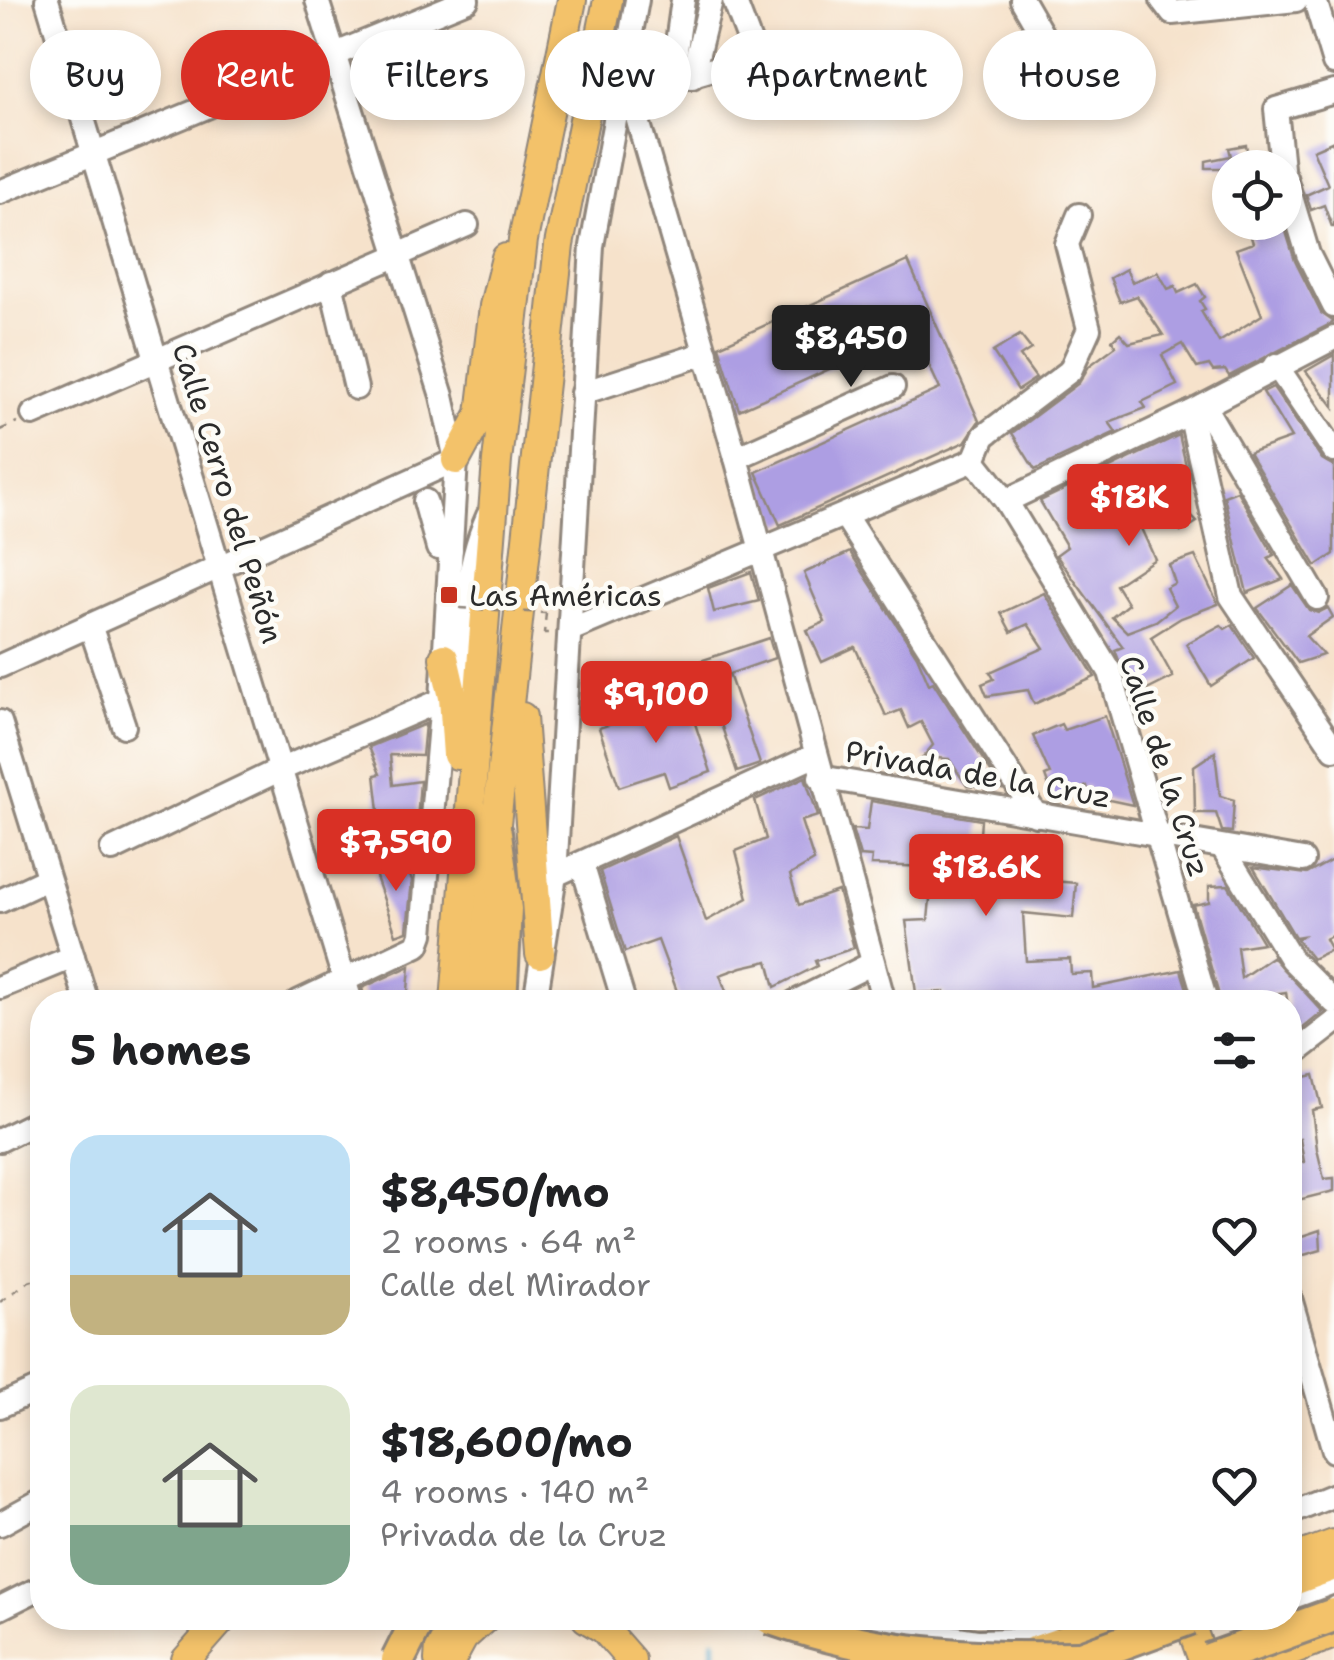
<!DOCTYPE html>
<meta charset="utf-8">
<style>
:root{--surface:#fff;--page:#f6f6f6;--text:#202124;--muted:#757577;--accent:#d93025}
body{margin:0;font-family:"Shantell Sans",sans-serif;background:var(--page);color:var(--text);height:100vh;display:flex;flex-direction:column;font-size:38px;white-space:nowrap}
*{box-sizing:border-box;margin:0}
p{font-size:32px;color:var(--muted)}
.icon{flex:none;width:55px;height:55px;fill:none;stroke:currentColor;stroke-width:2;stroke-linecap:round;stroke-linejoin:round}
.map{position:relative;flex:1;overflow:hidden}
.sheet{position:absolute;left:30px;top:990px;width:1272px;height:640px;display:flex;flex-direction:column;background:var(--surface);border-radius:40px;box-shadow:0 5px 15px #0003}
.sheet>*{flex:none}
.guide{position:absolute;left:30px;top:30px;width:1275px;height:90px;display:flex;gap:20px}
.controls{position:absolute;left:1212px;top:150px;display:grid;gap:20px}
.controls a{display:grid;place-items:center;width:90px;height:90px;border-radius:50%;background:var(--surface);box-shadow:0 5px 15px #0003;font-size:50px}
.price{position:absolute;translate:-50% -85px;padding:0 22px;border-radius:10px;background:var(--accent);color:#fff;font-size:32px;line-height:65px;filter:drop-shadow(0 2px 5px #0008)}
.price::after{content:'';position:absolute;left:50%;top:60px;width:30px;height:22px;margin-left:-15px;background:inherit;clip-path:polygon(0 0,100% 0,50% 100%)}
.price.current{background:#222;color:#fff}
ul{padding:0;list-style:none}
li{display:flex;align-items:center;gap:30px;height:250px;padding:0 40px}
li span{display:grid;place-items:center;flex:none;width:280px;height:200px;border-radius:30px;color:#555}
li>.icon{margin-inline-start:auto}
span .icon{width:120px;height:120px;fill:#fffc;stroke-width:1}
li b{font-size:42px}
h2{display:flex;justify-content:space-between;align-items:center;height:120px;padding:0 40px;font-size:42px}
.chip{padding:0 35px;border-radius:45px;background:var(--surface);box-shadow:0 5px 15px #0003;font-size:35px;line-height:90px}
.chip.current{background:var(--accent);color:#fff}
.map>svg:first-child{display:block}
</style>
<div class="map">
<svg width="1334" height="1660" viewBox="0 0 1334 1660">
<rect width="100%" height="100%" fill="#fdfcf7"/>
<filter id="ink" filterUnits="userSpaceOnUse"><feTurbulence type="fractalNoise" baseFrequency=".01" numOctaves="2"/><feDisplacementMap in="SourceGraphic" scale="20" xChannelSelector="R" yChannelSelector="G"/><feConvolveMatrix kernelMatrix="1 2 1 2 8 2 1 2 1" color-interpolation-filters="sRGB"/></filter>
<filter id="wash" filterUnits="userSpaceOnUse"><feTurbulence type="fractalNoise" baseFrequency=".0048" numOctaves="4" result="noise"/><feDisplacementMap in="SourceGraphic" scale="40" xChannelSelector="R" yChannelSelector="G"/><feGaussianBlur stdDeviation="2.25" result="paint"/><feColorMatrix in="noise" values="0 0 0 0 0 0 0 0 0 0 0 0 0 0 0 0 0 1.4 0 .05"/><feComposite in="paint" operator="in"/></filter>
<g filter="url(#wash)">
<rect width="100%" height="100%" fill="#f6e2cb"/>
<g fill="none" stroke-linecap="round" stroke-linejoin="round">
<path stroke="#4ea9cc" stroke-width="5" d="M713,1660L714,1640"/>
</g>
<g id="blocks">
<g fill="#ad9ee3">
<path d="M1334,141V227H1332L1324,205L1311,210L1306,195L1328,185L1313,150Z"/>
<path d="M1246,145L1251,168H1206V161L1231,156L1229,148Z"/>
<path d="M1246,222H1283L1295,261L1321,313L1334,322L1229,376L1225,370L1213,371L1209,365L1197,368L1182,344L1162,355L1177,385L1142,402L1146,408L1109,422L1116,432L1035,470L1012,433L1079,383L1089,366L1116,346L1112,340L1120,333L1129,343L1163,335L1137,296L1120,302L1110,278L1126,269L1132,282L1158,272L1168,289L1175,286L1178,293L1197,284L1205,297L1200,301L1205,309L1201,311L1219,342L1262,315L1236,249L1253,243Z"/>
<path d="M908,261L979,421L965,442L780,525L756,472L940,389L913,331L739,410L719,346Z"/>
<path d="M1020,335L1031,349L1020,356L1036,378L1018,390L993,352Z"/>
<path d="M1334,355V407L1306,371Z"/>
<path d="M1273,387L1322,459L1334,466V554L1316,566L1249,453L1291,438L1263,392Z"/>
<path d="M1179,435L1187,470L1178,474L1189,501L1180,505L1197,522L1181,532L1172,510L1140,526L1155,559L1116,585L1128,604L1112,617L1127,632L1156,621L1175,606L1166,588L1175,583L1169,565L1195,556L1218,604L1181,618L1151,637L1173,677L1133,697L1115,650L1123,647L1056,555L1067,547L1040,501Z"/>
<path d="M1237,491L1274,555L1268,558L1283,579L1247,593L1224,496Z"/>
<path d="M850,552L917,656L929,684L933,682L1002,789L967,786L949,759L923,757L933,745L921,722L909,728L901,710L886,716L855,647L822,662L807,630L825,622L804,573Z"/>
<path d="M751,572L759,601L714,612L708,588Z"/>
<path d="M1292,585L1309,610L1318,613L1328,608L1333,617L1306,636L1323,655L1298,663L1257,608Z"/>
<path d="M1044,593L1095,677L1034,704L1028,690L987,696L982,684L994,679L990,672L1044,648L1028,624L1011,632L1001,613Z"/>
<path d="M1221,625L1225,629L1232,625L1254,658L1211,686L1186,644Z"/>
<path d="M769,638L775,658L729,674L760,764L737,772L700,661Z"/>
<path d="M687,699L711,772L669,787L664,772L619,787L599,728Z"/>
<path d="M1105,716L1133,805L1090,796L1087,786L1054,800L1045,776L1050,774L1033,736L1061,724L1064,730Z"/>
<path d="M425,724L422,756L390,755L393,785L420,781L416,834L409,833L411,857L392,858L382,838L375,775L380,774L369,747Z"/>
<path d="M1215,752L1220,796L1234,800L1232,832L1222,831L1216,813H1195L1194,766Z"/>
<path d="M805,777L818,816L801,821L814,861L790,875L799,905L838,891L854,948L815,961L817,966L775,987L768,961L742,967L720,975L730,1002H681L658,940L625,952L600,871L676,836L706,921L748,898L736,851L766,839L755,800Z"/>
<path d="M871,801L981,820L977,875L1076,883L1073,918L1023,913L1026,961L1070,959L1071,974L1092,973L1093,988L1181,970L1191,1002H944V992L916,993L906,921L928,920L933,867L871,865L872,857L860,856L852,829L867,830Z"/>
<path d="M402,859L412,880L407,931L396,935L375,874Z"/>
<path d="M1334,859V935L1325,939L1331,950L1312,959L1297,940L1302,936L1295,937L1253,867L1307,874Z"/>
<path d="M1228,885L1263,943L1237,947L1241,978L1272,957L1323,1012L1292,1037L1286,992L1221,1002L1193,905L1209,902V886Z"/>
<path d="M410,966L407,1002H366L362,988Z"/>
<path d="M1314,1075L1322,1108L1312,1110L1317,1149L1324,1179L1334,1178V1191L1290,1202V1165L1304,1162L1300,1139L1290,1141V1080Z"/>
<path d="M1320,1230L1321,1250L1290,1259V1240Z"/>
</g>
</g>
</g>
<g filter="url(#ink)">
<use href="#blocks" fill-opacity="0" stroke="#90867b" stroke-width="2.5"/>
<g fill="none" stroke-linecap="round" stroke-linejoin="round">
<g stroke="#90867b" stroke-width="28">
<g id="minor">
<path d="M47,0L351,1002"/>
<path d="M683,0L674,64L679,79L751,58L753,50L734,0"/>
<path d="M1022,0L1052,52"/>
<path d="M1162,0L1172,13L1296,0"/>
<path d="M1315,0L1334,63"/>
<path d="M625,76L736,458L884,1002"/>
<path d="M692,77L711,0"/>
<path d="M630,94L679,79"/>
<path d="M1282,168L1276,109L1334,92"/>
<path d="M1285,177L1308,254L1334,306"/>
<path d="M0,192L467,0"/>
<path d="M331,283L356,388"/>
<path d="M1276,365L1334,451"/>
<path d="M582,393L706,353"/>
<path d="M1204,406L1317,598"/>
<path d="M1190,413L1231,596L1334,749"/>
<path d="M33,414L467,225"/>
<path d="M736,458L893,387"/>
<path d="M974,460L1006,501L1110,672L1206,1002"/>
<path d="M974,460L984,436L1070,371L1089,329L1067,244L1079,215"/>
<path d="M425,501L438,548L451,549"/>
<path d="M1006,501L1190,413L1334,338"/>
<path d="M845,516L1036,815"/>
<path d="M90,625L124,726"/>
<path d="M570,630L974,460"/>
<path d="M0,666L456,460"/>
<path d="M470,710C462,647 462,574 488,516"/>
<path d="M0,722L87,1002"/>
<path d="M820,777L1303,860"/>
<path d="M1223,848L1291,959L1334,1002"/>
<path d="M112,850L279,770L442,700"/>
<path d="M582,864L624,1002"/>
<path d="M555,875L814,756"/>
<path d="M0,901L47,879"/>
<path d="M0,987L73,957"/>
<path d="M298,1002L418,945L422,934L442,700L456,460L442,396L317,0"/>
<path d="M535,1002L555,875L592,246L637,0"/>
<path d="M795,1002L873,963"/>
<path d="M1290,1057L1334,1023"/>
<path d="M0,1140L42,1119"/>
<path d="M1290,1298L1334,1451"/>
<path d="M0,1406L42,1387"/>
<path d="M1290,1513L1334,1495"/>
<path d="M0,1524L42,1501"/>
<path d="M1290,1598L1334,1582"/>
<path d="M0,1608L42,1587"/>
<path d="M825,1618L977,1641L1051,1639"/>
</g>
</g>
<g stroke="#90867b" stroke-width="32">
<g id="major">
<path d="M456,460L481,414L494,306L506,258"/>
<path d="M444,658L453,697L457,755"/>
<path d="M522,717L540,954"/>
<path d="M455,1002L497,461L523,240L572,0"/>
<path d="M482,1002L495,833L559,245L608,0"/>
<path d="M1290,1560L1334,1544"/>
<path d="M586,1618L604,1629L631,1660"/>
<path d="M1188,1618L1203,1660"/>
<path d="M1025,1654L1132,1618"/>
<path d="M186,1660L223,1618"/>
<path d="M439,1660L442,1618"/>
<path d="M451,1660L463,1638L485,1618"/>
<path d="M1265,1660L1334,1634"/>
</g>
</g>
<g stroke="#90867b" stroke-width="38">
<g id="highway">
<path d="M495,833L505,909L500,1002"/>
<path d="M1290,1580L1334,1564"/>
</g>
</g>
<g stroke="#90867b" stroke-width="2.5" stroke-dasharray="8 8" stroke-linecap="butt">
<path d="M0,430L17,422"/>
<path d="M546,613L544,633H549"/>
<path d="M0,1302L29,1281L42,1277"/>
<path d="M998,1620L1011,1618"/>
</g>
<use href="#minor" stroke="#fff" stroke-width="22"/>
<use href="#major" stroke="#f3c26a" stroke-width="28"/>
<use href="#highway" stroke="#f3c26a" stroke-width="32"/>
<g stroke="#90867b" stroke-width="38" stroke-linecap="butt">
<g id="highway-bridge">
<path d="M771,1618C883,1657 963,1659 1080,1658"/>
<path d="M398,1660L419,1618"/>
<path d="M1075,1660L1190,1618"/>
<path d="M1209,1660L1334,1615"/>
</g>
</g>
<path stroke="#90867b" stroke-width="2.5" stroke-dasharray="8 8" stroke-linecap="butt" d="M460,608L546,613"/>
<use href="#highway-bridge" stroke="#f3c26a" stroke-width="32"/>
</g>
</g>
<rect fill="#c8321e" stroke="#fdfcf7" stroke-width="4" x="439" y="585" width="20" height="20" rx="5"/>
<g text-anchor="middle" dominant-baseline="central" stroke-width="9" stroke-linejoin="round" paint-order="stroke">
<g font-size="30" fill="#2b2b2b" stroke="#fdfcf7">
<text transform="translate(228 493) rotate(73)">Calle Cerro del Peñón</text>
<text transform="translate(1165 766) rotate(72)">Calle de la Cruz</text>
<text transform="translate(978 774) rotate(10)">Privada de la Cruz</text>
</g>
<g font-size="30" fill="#2b2b2b" stroke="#fdfcf7" text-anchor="start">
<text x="469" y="595">Las Américas</text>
</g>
</g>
</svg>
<div class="controls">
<a><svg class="icon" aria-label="locate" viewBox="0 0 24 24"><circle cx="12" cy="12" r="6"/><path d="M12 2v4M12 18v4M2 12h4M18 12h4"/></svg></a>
</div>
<b class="price current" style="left:851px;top:390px">$8,450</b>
<b class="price" style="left:1129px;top:549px">$18K</b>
<b class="price" style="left:656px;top:746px">$9,100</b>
<b class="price" style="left:396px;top:894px">$7,590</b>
<b class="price" style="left:986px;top:919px">$18.6K</b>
<div class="guide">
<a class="chip">Buy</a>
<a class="chip current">Rent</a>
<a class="chip">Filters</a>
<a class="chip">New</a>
<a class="chip">Apartment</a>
<a class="chip">House</a>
</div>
<section class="sheet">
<h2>5 homes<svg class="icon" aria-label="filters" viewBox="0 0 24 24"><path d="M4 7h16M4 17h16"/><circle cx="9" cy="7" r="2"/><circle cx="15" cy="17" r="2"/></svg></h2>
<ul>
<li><span style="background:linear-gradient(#bfe0f5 70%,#c2b280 0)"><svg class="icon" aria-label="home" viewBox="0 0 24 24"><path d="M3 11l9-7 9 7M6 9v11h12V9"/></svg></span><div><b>$8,450/mo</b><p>2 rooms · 64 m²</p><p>Calle del Mirador</p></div><svg class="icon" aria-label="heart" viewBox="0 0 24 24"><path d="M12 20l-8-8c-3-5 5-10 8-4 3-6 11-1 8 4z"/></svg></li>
<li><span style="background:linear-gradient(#dfe7d0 70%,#7fa58c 0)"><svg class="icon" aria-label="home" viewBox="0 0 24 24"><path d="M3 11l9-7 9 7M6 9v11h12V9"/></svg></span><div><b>$18,600/mo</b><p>4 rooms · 140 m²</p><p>Privada de la Cruz</p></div><svg class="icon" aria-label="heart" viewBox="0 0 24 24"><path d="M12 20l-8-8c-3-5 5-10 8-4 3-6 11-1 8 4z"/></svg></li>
</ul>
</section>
</div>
